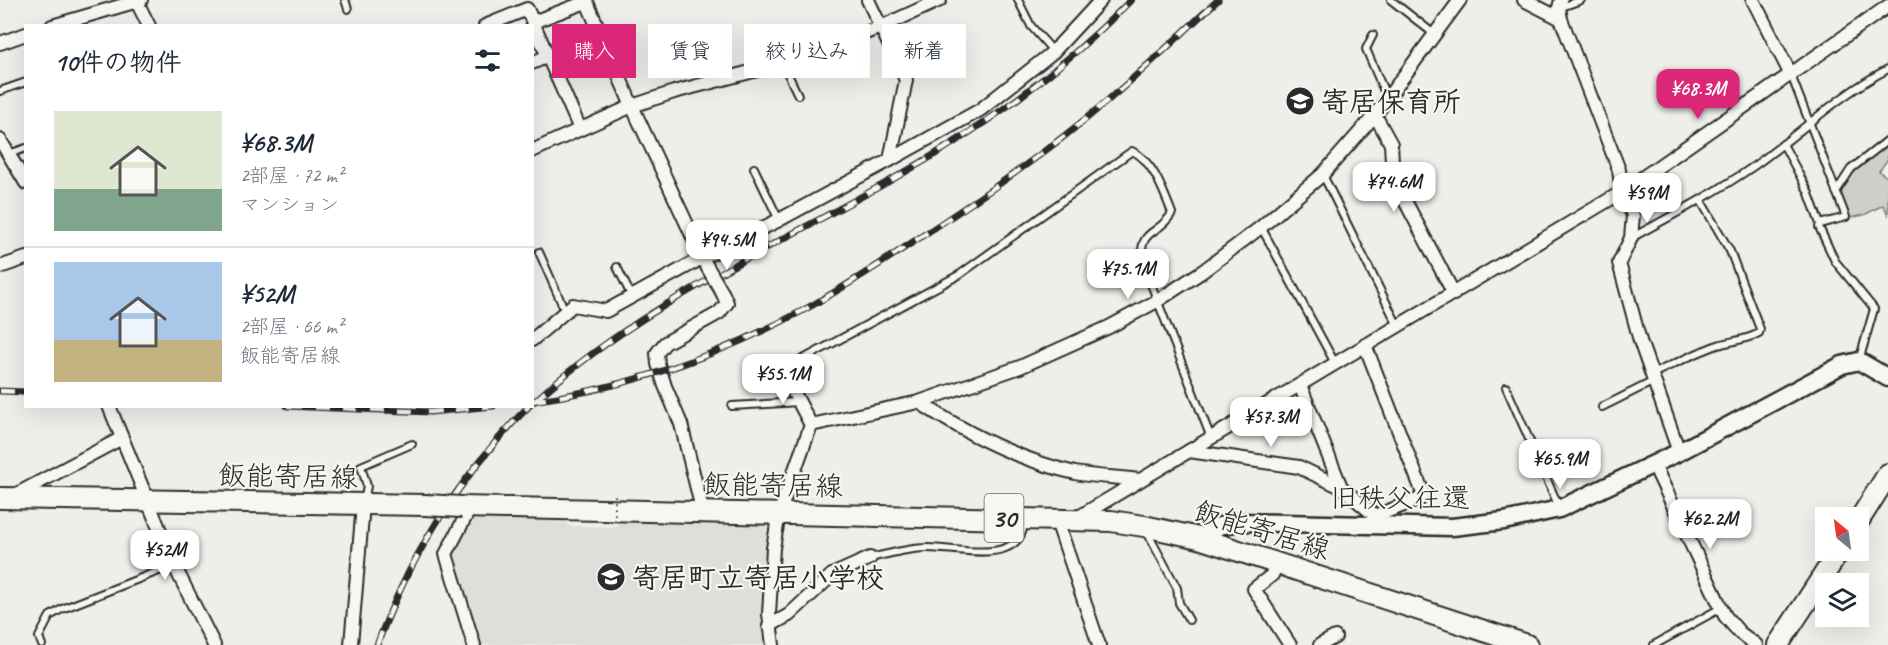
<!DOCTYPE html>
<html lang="ja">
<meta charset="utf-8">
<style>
:root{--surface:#fff;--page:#f6f6f7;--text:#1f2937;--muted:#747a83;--line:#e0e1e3;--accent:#db2777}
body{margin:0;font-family:Caveat,"Klee One",sans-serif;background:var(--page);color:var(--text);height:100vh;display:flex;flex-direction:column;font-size:22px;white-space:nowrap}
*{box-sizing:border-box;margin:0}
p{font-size:20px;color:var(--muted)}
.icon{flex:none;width:33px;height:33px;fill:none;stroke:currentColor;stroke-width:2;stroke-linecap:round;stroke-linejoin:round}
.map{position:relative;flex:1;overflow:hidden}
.drawer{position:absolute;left:24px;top:24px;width:510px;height:384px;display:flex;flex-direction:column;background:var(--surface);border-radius:0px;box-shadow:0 6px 24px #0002}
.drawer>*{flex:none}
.hud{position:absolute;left:552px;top:24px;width:570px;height:54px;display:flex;gap:12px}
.needle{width:39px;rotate:331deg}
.tools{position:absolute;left:1815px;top:507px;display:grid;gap:12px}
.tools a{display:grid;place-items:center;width:54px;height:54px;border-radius:0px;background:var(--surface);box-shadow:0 6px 24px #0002;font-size:30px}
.price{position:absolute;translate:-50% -51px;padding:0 14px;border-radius:12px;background:#fff;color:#222;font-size:20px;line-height:39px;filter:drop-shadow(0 2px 3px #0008)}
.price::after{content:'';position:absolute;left:50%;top:36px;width:18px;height:14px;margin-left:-9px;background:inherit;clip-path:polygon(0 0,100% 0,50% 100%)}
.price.on{background:var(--accent);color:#fff}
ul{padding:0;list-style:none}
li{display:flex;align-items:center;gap:18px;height:150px;padding:0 30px}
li+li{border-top:2px solid var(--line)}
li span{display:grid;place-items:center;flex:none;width:168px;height:120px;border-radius:0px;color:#555}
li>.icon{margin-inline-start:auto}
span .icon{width:72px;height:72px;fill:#fffc;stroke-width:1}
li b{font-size:26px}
h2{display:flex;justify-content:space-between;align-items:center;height:72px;padding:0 30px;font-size:26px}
.pill{padding:0 21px;border-radius:0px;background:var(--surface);box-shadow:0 6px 24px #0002;font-size:21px;line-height:54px}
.pill.on{background:var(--accent);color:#fff}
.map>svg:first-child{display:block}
</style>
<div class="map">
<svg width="1888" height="645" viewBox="0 0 1888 645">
<rect width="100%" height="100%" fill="#eeeeea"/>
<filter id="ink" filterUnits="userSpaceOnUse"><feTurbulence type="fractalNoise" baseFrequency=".0167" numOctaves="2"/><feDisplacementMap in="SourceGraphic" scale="12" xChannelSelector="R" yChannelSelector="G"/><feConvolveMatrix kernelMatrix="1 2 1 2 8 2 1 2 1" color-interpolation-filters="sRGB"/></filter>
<g filter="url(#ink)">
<path fill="#dededb" d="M479,514L561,516L569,526L617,527L618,519L772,524L762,601L763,633L767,645H479L451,554L472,518Z"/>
<path fill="#cececa" stroke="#7c7c7a" stroke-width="1.5" d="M1888,144V159L1879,171L1888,178V214L1883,205L1864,215L1849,218L1840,194C1855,167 1862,161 1888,144Z"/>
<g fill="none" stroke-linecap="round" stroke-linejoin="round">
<g stroke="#2b2b2b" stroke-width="10">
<g id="lane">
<path d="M345,0L348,9"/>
<path d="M1018,0L1031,26L1053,51"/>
<path d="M1391,0L1434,34"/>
<path d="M1559,8L1581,0"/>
<path d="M1373,35L1366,49L1387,98"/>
<path d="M783,64L798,95"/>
<path d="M1791,75L1846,217L1820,224"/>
<path d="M0,91L26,82"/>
<path d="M1783,144L1808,191L1820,224L1819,227L1835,261L1874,309L1859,361"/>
<path d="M9,154L26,148"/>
<path d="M754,168L779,220"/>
<path d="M1323,175L1398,326"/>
<path d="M1836,192L1851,169L1888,140"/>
<path d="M1261,227L1335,363"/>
<path d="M1631,238C1673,215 1715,193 1754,166C1799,134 1838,95 1888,69"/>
<path d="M539,252L565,311"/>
<path d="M617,267L632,297"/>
<path d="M783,370L959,275L1132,151C1153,160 1164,193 1172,213C1159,236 1139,227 1142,261L1211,438"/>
<path d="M1652,374C1674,364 1695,353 1718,345C1731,341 1747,340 1759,333L1760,329L1730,251L1701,201"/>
<path d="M1506,387L1559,507"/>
<path d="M732,406L799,402"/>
<path d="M1602,407L1654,381"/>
<path d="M364,502L367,486L361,466L412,444"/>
<path d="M1147,532L1177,588L1179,603L1189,620"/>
<path d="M870,558C889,554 908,548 926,548C955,547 1020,567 1024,523"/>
<path d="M42,645L39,637L50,616L62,609L174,565"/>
<path d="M1654,645L1721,608"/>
</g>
</g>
<g stroke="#2b2b2b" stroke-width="16">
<g id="street">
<path d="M586,0L632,106L705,263"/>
<path d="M868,0L906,80L890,160"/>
<path d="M1524,0L1561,19"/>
<path d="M1561,0L1559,8L1561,19L1619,170L1622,192L1633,215L1631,238L1619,263L1640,341L1679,452"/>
<path d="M1753,0L1791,75"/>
<path d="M137,2L149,26"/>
<path d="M533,22L586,2"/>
<path d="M52,26L141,0"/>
<path d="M485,26L527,9L580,129"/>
<path d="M0,43L26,34"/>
<path d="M532,63L548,56"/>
<path d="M1375,115L1391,144L1393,178L1454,294"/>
<path d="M0,140L26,183"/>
<path d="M532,151L632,106L674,92L796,60L881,27L940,0"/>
<path d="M0,267L26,258"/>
<path d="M532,340L573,305L606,311L702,258L779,220L890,160L980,110L1053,52L1101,0"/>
<path d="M1365,345L1423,493L1420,499L1375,516"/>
<path d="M782,370L811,425"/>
<path d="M1300,385L1341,487L1379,519"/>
<path d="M919,402C967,434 1019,460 1075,473C1096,477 1119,477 1140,480"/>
<path d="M109,406L174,565L214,645"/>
<path d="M1189,451L1299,467L1341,487"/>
<path d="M1654,465L1725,616L1740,633L1756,645"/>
<path d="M15,495L122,438"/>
<path d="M470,508L446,554L474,645"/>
<path d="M703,513L681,424L665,386L658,364L657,353L665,343L719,313L727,303L723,294"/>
<path d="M1056,518L1099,645"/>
<path d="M1077,518L1622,192L1888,6"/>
<path d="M1277,564L1272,575L1254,589L1290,645"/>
<path d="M769,626L789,615L832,575L870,558"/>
<path d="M351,644L363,505"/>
<path d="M773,645L769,614L773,548L779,514L811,425L919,402L1020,367L1109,327L1157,301L1203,271L1261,227L1323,174L1375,115L1460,0"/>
<path d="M1320,645L1335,637"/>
</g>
</g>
<g stroke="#2b2b2b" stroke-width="21">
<path id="secondary" d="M1199,538L1219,526L1241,522L1452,527L1504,521L1559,509L1679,452L1842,365L1859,361L1888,378"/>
</g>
<g stroke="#2b2b2b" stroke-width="24">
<g id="primary">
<path d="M0,498L425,505"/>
<path d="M462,507L1111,521L1144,526L1199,538L1527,645"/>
<path d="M1858,522L1888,474"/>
<path d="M1778,645L1840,550"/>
</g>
</g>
<use href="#lane" stroke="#f6f6f2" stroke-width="6"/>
<use href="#street" stroke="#f6f6f2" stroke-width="12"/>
<use href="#secondary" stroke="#f6f6f2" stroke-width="16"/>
<use href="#primary" stroke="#f6f6f2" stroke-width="20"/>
<g stroke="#2b2b2b" stroke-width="7">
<g id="rail">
<path d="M0,391L26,392"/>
<path d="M532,401C627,388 718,356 802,311C840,290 877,266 913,242C980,198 1047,153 1107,101C1145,69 1181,34 1218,0"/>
<path d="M535,401C638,306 772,248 893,179C983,128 1058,74 1131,0"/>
<path d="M287,406L430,412L493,406"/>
<path d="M377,645C410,556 461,474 529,406"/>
</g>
</g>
<use href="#rail" stroke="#f6f6f2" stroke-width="4.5" stroke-dasharray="14" stroke-linecap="butt"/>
<g stroke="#2b2b2b" stroke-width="16" stroke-linecap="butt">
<path id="street-bridge" d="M705,263L723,294"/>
</g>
<g stroke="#2b2b2b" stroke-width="24" stroke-linecap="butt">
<path id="primary-bridge" d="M425,505L462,507"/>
</g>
<path stroke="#2b2b2b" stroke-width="2" stroke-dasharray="1.5 4.5" stroke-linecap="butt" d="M615,521V495"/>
<use href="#street-bridge" stroke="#f6f6f2" stroke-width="12"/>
<use href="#primary-bridge" stroke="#f6f6f2" stroke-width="20"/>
</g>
</g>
<defs>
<g id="school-disc" transform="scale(1.5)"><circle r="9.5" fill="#2b2b2b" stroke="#f6f6f2"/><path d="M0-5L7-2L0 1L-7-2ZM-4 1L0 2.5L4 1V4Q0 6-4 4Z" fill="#fff"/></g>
</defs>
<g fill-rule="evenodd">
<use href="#school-disc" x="1300" y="101"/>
<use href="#school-disc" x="611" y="577"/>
</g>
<g text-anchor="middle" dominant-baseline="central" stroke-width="4.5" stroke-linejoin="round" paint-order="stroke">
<rect fill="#f6f6f2" stroke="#686867" stroke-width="1.5" x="984.5" y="494" width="39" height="48" rx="4.5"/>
<g font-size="27" font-weight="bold" fill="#2b2b2b">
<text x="1004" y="518">30</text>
</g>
<g font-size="28" font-weight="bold" fill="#2b2b2b" stroke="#f6f6f2" text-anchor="start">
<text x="1321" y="101">寄居保育所</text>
<text x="632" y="577">寄居町立寄居小学校</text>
</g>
<g font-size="28" fill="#2b2b2b" stroke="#f6f6f2">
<text transform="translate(288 476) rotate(1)">飯能寄居線</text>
<text transform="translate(773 485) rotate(1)">飯能寄居線</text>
<text x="1400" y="497">旧秩父往還</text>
<text transform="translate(1262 530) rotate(17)">飯能寄居線</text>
</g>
</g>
</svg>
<div class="tools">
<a><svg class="needle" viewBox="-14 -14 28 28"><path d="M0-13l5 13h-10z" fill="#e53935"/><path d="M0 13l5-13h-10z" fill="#747a83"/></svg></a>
<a><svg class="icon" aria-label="layers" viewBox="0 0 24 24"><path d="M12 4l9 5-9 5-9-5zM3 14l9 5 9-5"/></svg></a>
</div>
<b class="price on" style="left:1698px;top:120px">¥68.3M</b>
<b class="price" style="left:1394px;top:213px">¥74.6M</b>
<b class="price" style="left:1647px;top:224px">¥59M</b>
<b class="price" style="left:727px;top:271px">¥94.5M</b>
<b class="price" style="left:1128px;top:300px">¥75.1M</b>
<b class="price" style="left:783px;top:405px">¥55.1M</b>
<b class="price" style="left:1271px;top:448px">¥57.3M</b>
<b class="price" style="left:1560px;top:490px">¥65.9M</b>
<b class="price" style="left:1710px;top:550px">¥62.2M</b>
<b class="price" style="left:165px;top:581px">¥52M</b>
<div class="hud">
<a class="pill on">購入</a>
<a class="pill">賃貸</a>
<a class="pill">絞り込み</a>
<a class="pill">新着</a>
</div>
<section class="drawer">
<h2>10件の物件<svg class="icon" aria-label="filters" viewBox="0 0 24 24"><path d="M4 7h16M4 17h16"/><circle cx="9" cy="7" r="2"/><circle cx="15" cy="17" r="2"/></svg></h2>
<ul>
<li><span style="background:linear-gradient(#dfe7d0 65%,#7fa58c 0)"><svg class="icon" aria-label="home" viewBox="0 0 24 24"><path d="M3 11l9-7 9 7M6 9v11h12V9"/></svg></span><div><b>¥68.3M</b><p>2部屋 · 72 m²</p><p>マンション</p></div></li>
<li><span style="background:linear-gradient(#a9c7e8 65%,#c2b280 0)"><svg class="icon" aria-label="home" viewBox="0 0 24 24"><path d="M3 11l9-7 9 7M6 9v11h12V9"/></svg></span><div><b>¥52M</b><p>2部屋 · 66 m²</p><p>飯能寄居線</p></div></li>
</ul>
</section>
</div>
